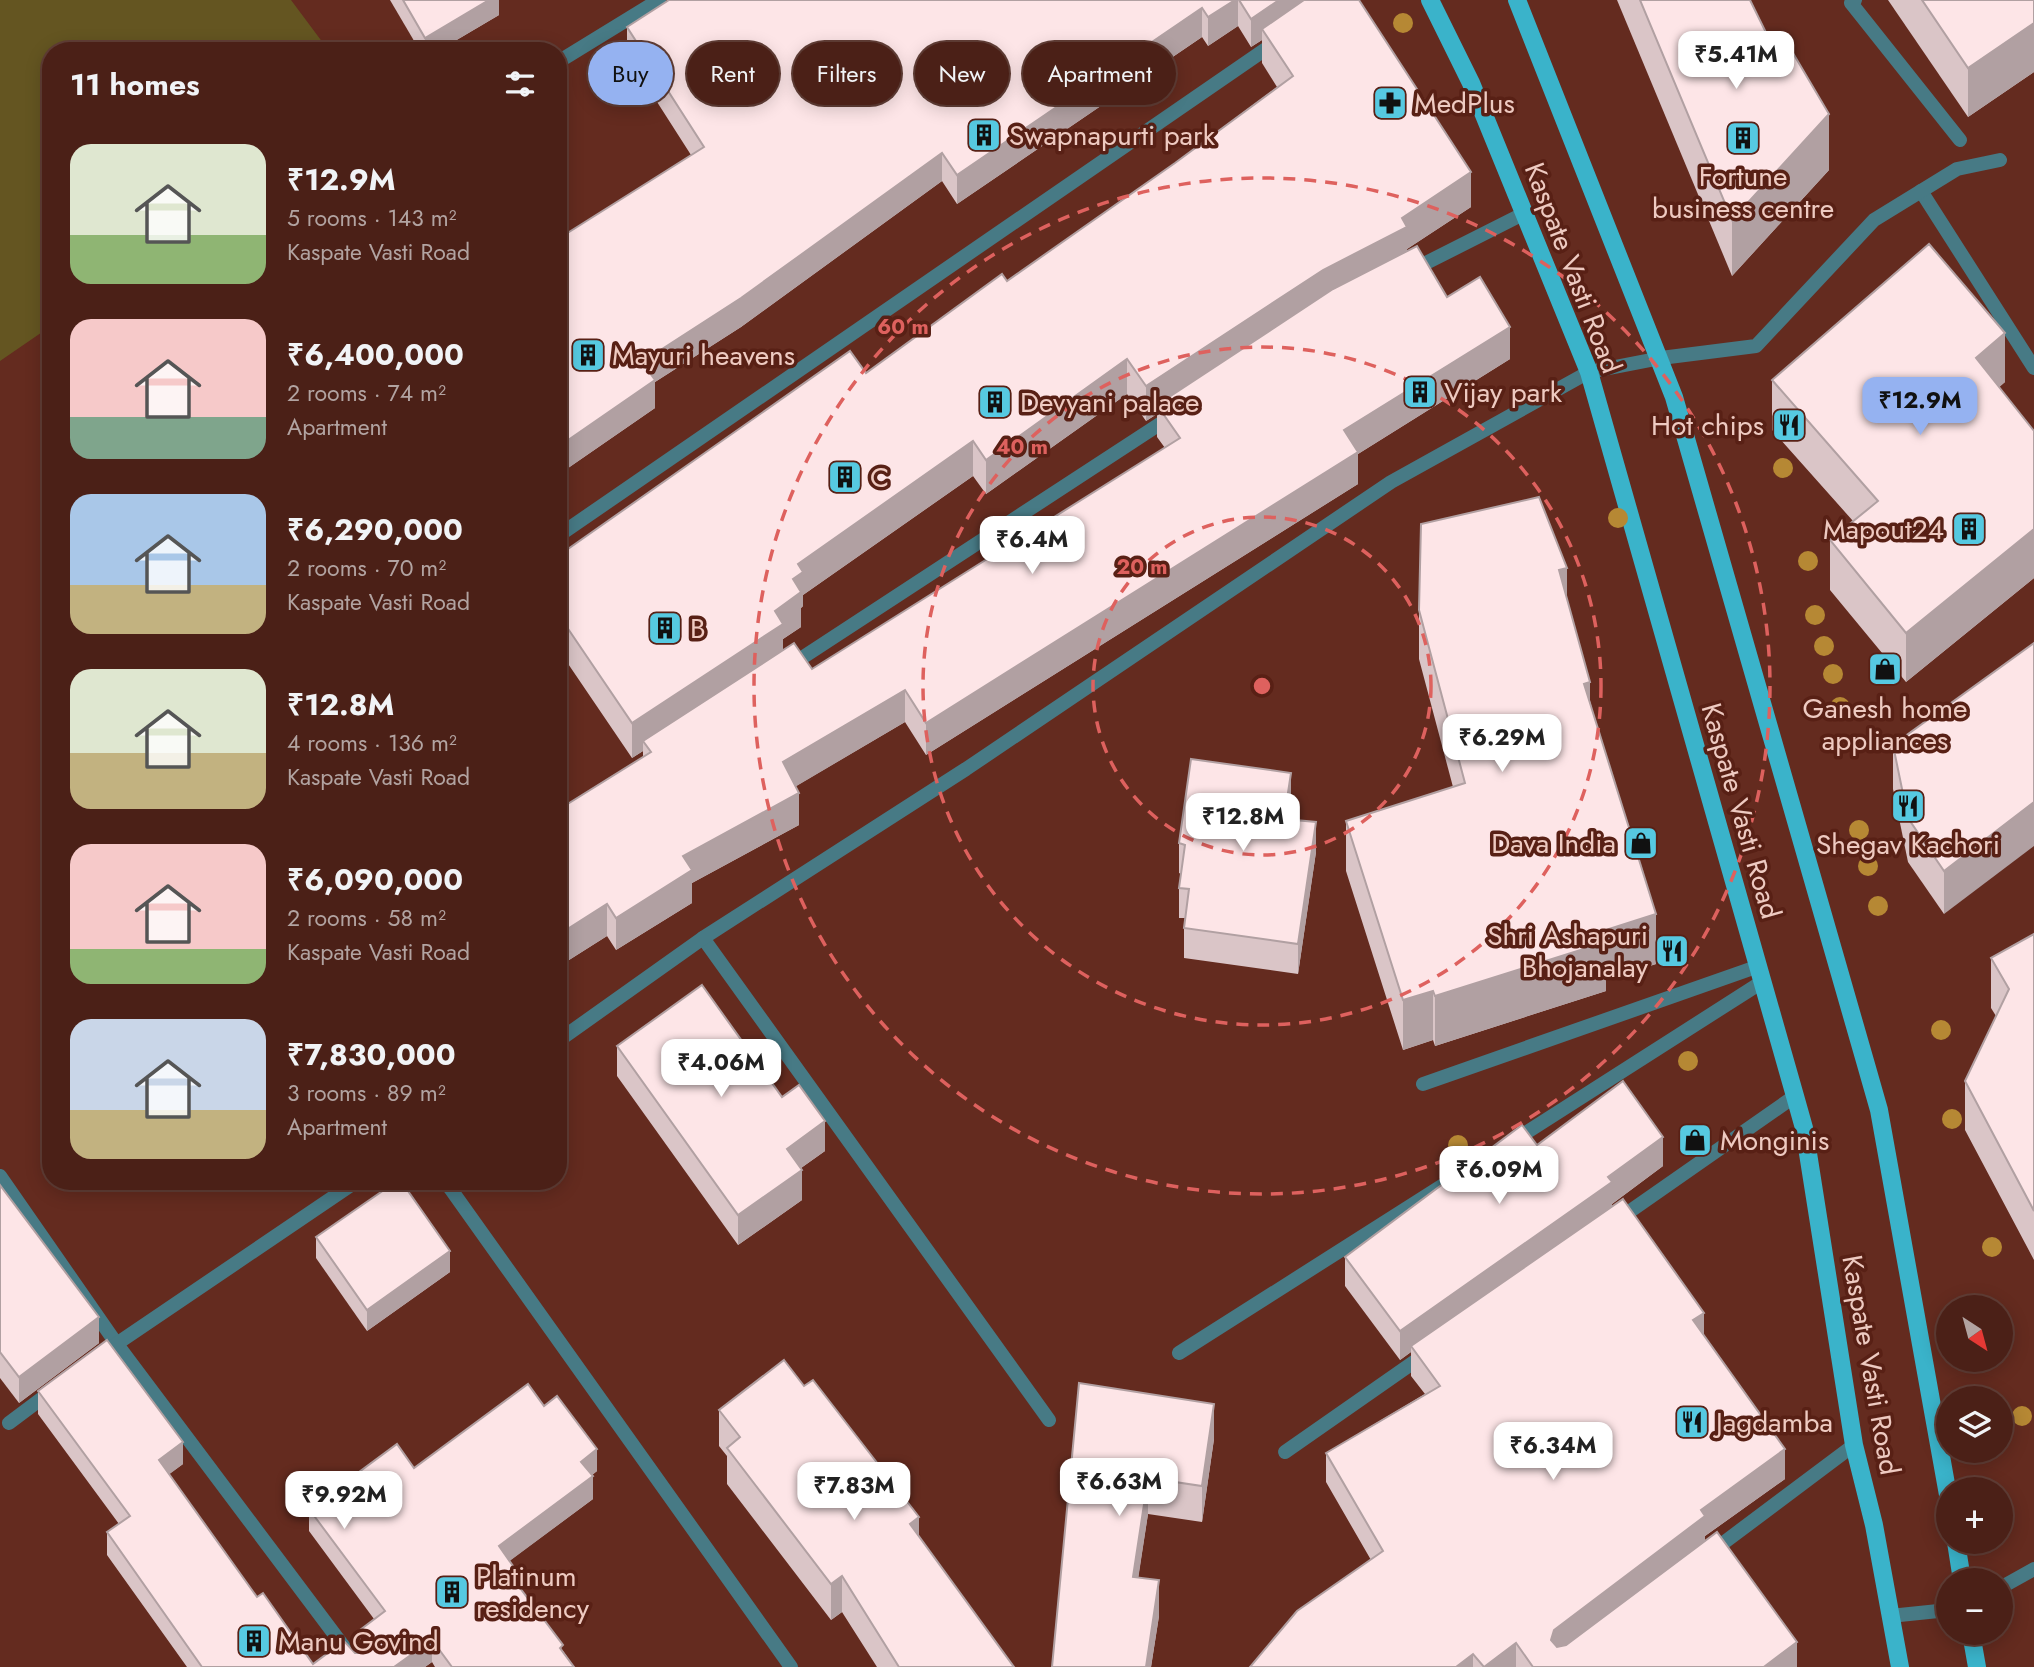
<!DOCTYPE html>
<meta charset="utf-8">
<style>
:root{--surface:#4b2017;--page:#552d24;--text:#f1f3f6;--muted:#b2a3a1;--line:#623e36;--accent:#95b2f1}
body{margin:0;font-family:Jost,sans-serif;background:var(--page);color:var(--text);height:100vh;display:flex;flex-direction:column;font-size:26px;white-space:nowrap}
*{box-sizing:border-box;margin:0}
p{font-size:23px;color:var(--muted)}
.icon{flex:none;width:38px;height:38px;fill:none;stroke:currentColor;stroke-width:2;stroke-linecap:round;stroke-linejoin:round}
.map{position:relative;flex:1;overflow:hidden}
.drawer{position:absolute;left:42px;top:42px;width:525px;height:1148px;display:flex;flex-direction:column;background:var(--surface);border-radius:28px;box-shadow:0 4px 18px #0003,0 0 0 2px var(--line)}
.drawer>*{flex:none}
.banner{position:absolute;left:588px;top:42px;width:665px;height:63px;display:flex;gap:14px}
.needle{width:46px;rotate:144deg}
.fabs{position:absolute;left:1936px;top:1295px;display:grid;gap:14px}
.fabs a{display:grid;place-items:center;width:77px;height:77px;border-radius:50%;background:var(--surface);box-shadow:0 4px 18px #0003,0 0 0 2px var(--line);font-size:35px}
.price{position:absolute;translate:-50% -60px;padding:0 16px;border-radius:14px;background:#fff;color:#222;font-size:23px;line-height:46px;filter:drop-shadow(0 2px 4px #0008)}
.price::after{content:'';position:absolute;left:50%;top:42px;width:21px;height:16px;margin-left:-10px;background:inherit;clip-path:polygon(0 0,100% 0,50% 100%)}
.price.on{background:var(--accent);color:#111}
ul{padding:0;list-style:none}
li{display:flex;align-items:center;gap:21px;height:175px;padding:0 28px}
li span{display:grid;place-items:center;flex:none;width:196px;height:140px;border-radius:21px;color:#555}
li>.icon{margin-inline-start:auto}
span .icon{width:84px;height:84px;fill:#fffc;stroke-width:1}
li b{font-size:30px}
h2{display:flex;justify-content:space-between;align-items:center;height:84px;padding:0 28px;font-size:30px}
.tag{padding:0 24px;border-radius:32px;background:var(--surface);box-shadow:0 4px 18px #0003,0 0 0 2px var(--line);font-size:24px;line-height:63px}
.tag.on{background:var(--accent);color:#111}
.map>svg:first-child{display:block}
</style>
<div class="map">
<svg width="2034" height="1667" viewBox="0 0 2034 1667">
<rect width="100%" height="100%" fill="#642b1f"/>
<path fill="#645521" d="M0,0H291L329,51H51V326L0,361Z"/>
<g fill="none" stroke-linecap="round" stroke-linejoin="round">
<g stroke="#477a85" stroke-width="14">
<path d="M1423,1084L1759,966"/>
<path d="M2000,1588L2034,1569"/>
<path d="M1890,1616L1948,1610"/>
</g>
<g stroke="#477a85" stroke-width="14">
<path d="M1855,0L1851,3L1960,140"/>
<path d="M558,62L659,0"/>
<path d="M1921,191L2034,368"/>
<path d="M1410,271L1525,213"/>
<path d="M558,536L1276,42"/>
<path d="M788,667L1172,416"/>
<path d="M703,938L1049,1420"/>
<path d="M558,1041L703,938L966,769L1391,482L1589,372L1661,358L1756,346L1874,220L1957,169L2000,160"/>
<path d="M1513,1141L1762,982"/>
<path d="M0,1176L116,1343L359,1667"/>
<path d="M445,1181L791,1667"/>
<path d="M1616,1221L1795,1096"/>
<path d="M109,1349L357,1181"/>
<path d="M1179,1353L1445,1184"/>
<path d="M9,1423L53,1390"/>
<path d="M1285,1452L1424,1355"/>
<path d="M1710,1553L1854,1445"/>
</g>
<g stroke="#3ab3ca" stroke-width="18">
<path d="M1430,0L1471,83L1589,372L1795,1096L1804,1128L1854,1445L1874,1525L1900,1667"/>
<path d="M1517,0L1674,397L1865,1061L1879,1110L1948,1495"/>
<path d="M1956,1542L1962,1580"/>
<path d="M1971,1633L1977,1667"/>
</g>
</g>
<g fill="#b68834">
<circle cx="1403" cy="23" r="10"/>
<circle cx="1783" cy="468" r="10"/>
<circle cx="1618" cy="518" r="10"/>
<circle cx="1808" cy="561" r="10"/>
<circle cx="1815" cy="615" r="10"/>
<circle cx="1824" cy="646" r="10"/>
<circle cx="1833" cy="674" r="10"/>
<circle cx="1840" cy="707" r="10"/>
<circle cx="1859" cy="830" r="10"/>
<circle cx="1868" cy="866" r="10"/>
<circle cx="1878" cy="906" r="10"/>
<circle cx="1941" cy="1030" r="10"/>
<circle cx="1688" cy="1061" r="10"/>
<circle cx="1952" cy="1119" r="10"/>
<circle cx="1458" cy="1145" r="10"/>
<circle cx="1992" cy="1247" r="10"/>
<circle cx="2022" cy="1416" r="10"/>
</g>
<g fill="#dac5c7" fill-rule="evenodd">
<path d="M390,0H499V15L438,51H420Z"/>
<path d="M669,0H1359L1471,207L1407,249V251L1447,297L1510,359L1358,454V484L926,755L905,722L796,786L799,825L692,883V903L616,950L607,936L558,967V810L643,757V751L632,758L558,649V556L866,373L1007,281L1175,163L1277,87L1262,63V40L1251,47L1238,26L1208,46L1202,37L957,204L942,181L741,327L655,382V408L558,475V239L691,155L627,55V27ZM1127,394L1146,421L1157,414V437L1165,448L812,669L783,650V639L801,627V608L803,606V595L973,476L986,494Z"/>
<path d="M1617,0H1750L1829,170L1732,276Z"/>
<path d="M1888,0H2034V72L1968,117Z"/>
<path d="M1772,380L2005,382L1999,387L2034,431V578L1906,682L1830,590V540L1853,521L1772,430Z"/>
<path d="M1567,598L1590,701L1656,964L1606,980V991L1435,1046L1433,1040L1403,1050L1346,871V821L1453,787L1419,659V610Z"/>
<path d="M2034,643L1944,914L1908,862L1893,789V745Z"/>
<path d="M1291,803L1288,819L1316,852L1298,974L1184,958V928L1185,918H1179V888L1181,874L1179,873V843Z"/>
<path d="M2034,934V1260L1965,1130V1081L1996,1016L1991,1008V958Z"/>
<path d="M617,1046L782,1097L825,1151L801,1168L802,1200L738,1245L617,1076Z"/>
<path d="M1537,1145L1663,1166L1612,1204V1206L1704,1336L1785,1479L1705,1536V1540L1797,1667H1250L1371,1560L1326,1482V1453L1425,1394L1411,1376V1352L1400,1360L1345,1286V1257Z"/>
<path d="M0,1185L99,1343L19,1403L0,1378Z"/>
<path d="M316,1237L450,1272L367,1331L316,1258Z"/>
<path d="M1079,1383L1214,1439L1202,1522L1148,1514L1138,1578L1159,1616L1151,1667Z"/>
<path d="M38,1391L183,1464L169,1474L257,1597L313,1664L355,1653H360V1630L374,1619L309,1531V1509L414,1468L544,1406L597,1471L592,1475L593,1499L509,1561L520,1588L574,1667H435L432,1662L425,1667H187L107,1555V1532L119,1524L38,1414Z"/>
<path d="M719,1410L919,1537L1014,1667H877L842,1612L831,1620L727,1484V1456L719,1446Z"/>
</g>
<g fill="#b1a0a2">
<path d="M489,0H499V15L438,51H425V38Z"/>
<path d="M1235,0H1238V26L1208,46V17Z"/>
<path d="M1279,0H1320L1262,29V40L1251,47V19Z"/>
<path d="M1202,8V37L957,204V175Z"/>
<path d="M2034,23V72L1968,117V68Z"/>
<path d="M1829,114V170L1732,276V220Z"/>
<path d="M942,153V181L741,327L655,382V408L558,475V447L642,362Z"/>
<path d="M1471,172V207L1407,249V262L1157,405V414L1146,421V386Z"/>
<path d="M1510,327V359L1358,454V484L926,755V723L1344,430Z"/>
<path d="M2005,333V382L1976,408V358Z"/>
<path d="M1127,359V394L986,494V460Z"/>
<path d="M973,441V476L803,595V606L801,608V627L783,639V659L643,741V751L632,758V723L775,611L793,579L798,564Z"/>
<path d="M2034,529V578L1906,682V633Z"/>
<path d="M1567,568V617L1559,570Z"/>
<path d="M1590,682V732L1584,684Z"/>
<path d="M905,690V722L783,794V762Z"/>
<path d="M1291,773V803L1284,848V819Z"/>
<path d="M799,793V825L692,883V903L616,950V918L683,856Z"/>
<path d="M2034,802V846L1944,914V871Z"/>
<path d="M1316,822V852L1298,974V944Z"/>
<path d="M607,904V936L558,967V935Z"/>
<path d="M1656,914V964L1606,980V991L1435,1046V996L1603,931Z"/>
<path d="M1433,991V1040L1403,1050V1000Z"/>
<path d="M825,1121V1151L787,1178V1149Z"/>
<path d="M1663,1137V1166L1612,1204V1212L1411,1346V1352L1400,1360V1331Z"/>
<path d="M802,1170V1200L738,1245V1215Z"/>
<path d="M205,1181H217L205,1188Z"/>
<path d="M450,1251V1272L367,1331V1310Z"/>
<path d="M1704,1313V1342L1693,1320Z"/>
<path d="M99,1317V1343L19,1403V1377Z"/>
<path d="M1214,1404V1439L1202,1522V1486Z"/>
<path d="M183,1442V1464L159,1482V1460Z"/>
<path d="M597,1449V1471L581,1484V1462Z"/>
<path d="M1785,1449V1479L1705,1536V1545L1554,1659L1551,1640L1554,1630L1701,1510Z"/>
<path d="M593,1476V1499L499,1569V1546Z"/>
<path d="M1148,1478V1514L1133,1613V1577Z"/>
<path d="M919,1517V1553L910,1524Z"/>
<path d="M520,1576V1598L514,1580Z"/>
<path d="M842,1576V1612L831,1620V1584Z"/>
<path d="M1159,1580V1616L1151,1667H1146Z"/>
<path d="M432,1640V1662L425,1667H394Z"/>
<path d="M1797,1642V1667H1765V1666Z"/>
<path d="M1516,1643V1667H1484Z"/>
<path d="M1473,1654V1667H1456Z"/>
</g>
<g fill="#fde5e7" stroke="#b1a0a2" stroke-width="2">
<path d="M403,0H489L425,38Z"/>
<path d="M669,0H1235L1208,17L1202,8L957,175L942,153L741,298L642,362L655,380L558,447V239L704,147L627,27Z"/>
<path d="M1239,0H1279L1251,19Z"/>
<path d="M1304,0H1359L1471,172L1402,218L1407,227L1323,270L1146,386L1127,359L986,460L973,441L798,564L803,572L793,579L801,592L775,611L783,624L632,723L558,614V556L850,351L866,373L1002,274L1007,281L1175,163L1293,76L1262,29Z"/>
<path d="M1640,0H1750L1775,51L1787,43L1829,114L1732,220Z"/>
<path d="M1922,0H2034V23L1968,68Z"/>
<path d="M1929,244L2005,333L1976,358L2034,431V529L1906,633L1830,540L1878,501L1772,380Z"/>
<path d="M1417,246L1447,297L1480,277L1510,327L1344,430L1358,452L926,723L905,690L783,762L799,793L683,856L692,870L616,918L607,904L558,935V810L651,752L643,741L794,643L812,669L1180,438L1157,405L1333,289Z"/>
<path d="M1539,497L1567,568L1559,570L1590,682L1584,684L1656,914L1603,931L1606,942L1435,996L1433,991L1403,1000L1346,821L1465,783L1419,610L1421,524Z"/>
<path d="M2034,643V802L1944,871L1908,818L1893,745Z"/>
<path d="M1191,759L1291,773L1284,819L1316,822L1298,944L1184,928L1189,889L1179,888L1185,845L1179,843Z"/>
<path d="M2034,934V1211L1965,1081L2009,989L1991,958Z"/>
<path d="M702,985L782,1097L799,1085L825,1121L787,1149L802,1170L738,1215L617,1046Z"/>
<path d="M1623,1081L1663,1137L1608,1177L1612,1182L1400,1331L1345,1257L1522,1125L1537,1145Z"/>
<path d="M397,1181H401L450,1251L367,1310L316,1237Z"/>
<path d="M0,1185L99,1317L19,1377L0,1352Z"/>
<path d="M1623,1199L1704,1313L1693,1320L1785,1449L1701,1510L1705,1516L1554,1630L1551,1640L1557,1647L1566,1645L1717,1532L1797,1642L1765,1666L1766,1667H1533L1516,1643L1484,1667L1473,1654L1456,1667H1250L1297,1611L1383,1551L1326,1453L1440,1386L1411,1346Z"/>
<path d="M107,1340L183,1442L159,1460L257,1597L263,1593L313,1664L344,1641L355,1653H364L368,1643L360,1630L385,1611L309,1509L397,1444L414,1468L528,1384L544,1406L557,1396L597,1449L581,1462L593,1476L499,1546L520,1576L514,1580L563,1645L560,1648L574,1667H452L432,1640L394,1667H202L107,1532L130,1516L38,1391Z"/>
<path d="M784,1360L804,1386L813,1380L919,1517L910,1524L1014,1667H899L842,1576L831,1584L727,1448L740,1437L719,1410Z"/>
<path d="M1079,1383L1214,1404L1202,1486L1148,1478L1133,1577L1159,1580L1146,1667H1052Z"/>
</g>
<g fill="none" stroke="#de615e" stroke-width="3.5" stroke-dasharray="12 9">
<circle cx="1262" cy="686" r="169"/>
<circle cx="1262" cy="686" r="339"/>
<circle cx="1262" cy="686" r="508"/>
</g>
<defs>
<g id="pharmacy-square" transform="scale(1.75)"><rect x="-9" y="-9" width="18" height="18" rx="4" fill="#56c9e1" stroke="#582015"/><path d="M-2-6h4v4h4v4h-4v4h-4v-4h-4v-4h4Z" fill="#111"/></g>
<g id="building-square" transform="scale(1.75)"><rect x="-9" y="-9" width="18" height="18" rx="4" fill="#56c9e1" stroke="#582015"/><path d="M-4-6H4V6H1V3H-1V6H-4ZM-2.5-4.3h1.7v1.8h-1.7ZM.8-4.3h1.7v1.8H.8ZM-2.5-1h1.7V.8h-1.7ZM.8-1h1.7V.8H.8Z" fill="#111"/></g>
<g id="restaurant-square" transform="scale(1.75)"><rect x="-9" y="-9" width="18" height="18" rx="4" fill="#56c9e1" stroke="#582015"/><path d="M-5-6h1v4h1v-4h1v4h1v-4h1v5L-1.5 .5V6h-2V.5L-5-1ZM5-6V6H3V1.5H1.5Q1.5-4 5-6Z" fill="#111"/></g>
<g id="shop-square" transform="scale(1.75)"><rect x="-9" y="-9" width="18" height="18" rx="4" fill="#56c9e1" stroke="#582015"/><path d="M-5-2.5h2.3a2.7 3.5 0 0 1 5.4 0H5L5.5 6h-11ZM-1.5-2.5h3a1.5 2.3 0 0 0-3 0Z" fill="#111"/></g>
</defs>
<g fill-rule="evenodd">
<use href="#pharmacy-square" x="1390" y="103"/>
<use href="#building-square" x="984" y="135"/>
<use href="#building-square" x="1743" y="138"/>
<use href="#building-square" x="588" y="355"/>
<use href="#building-square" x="1420" y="392"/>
<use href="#building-square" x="995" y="402"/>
<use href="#restaurant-square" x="1789" y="425"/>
<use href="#building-square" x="845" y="477"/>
<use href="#building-square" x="1969" y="529"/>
<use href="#building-square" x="665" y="628"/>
<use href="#shop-square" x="1885" y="669"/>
<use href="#restaurant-square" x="1908" y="806"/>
<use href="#shop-square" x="1641" y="843"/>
<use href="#restaurant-square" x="1672" y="951"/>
<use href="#shop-square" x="1695" y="1140"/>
<use href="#restaurant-square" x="1692" y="1422"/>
<use href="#building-square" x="452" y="1592"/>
<use href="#building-square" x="254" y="1641"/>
</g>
<g text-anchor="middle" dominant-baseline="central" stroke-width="7" stroke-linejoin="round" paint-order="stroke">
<g font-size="28" fill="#eecac1" stroke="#582015" text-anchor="start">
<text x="1414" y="103">MedPlus</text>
<text x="1009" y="135">Swapnapurti park</text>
<text x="1743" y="176" text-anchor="middle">Fortune<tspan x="1743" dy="32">business centre</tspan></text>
<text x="612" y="355">Mayuri heavens</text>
<text x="1444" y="392">Vijay park</text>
<text x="1020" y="402">Devyani palace</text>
<text x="1764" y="425" text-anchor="end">Hot chips</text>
<text x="870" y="477">C</text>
<text x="1944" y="529" text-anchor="end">Mapout24</text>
<text x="690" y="628">B</text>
<text x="1885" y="708" text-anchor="middle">Ganesh home<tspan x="1885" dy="32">appliances</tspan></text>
<text x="1616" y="843" text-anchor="end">Dava India</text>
<text x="1908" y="844" text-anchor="middle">Shegav Kachori</text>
<text x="1648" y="935" text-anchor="end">Shri Ashapuri<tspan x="1648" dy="32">Bhojanalay</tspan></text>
<text x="1720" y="1140">Monginis</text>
<text x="1716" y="1422">Jagdamba</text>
<text x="476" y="1576">Platinum<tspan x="476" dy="32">residency</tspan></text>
<text x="278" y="1641">Manu Govind</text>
</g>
<g font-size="28" fill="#eecac1" stroke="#582015">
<text transform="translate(1573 268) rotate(69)">Kaspate Vasti Road</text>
<text transform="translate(1741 811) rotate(74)">Kaspate Vasti Road</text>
<text transform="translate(1871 1365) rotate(80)">Kaspate Vasti Road</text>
</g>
</g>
<circle cx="1262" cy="686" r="10" fill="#de615e" stroke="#582015" stroke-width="3.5"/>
<g font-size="21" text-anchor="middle" font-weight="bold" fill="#de615e" stroke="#582015" stroke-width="7" stroke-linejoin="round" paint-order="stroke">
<text x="903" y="334">60 m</text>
<text x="1022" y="454">40 m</text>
<text x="1142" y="574">20 m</text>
</g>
</svg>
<div class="fabs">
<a><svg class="needle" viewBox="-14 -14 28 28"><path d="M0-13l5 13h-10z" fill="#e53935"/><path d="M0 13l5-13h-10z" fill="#b2a3a1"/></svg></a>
<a><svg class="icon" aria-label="layers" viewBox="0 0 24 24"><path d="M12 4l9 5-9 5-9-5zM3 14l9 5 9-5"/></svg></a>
<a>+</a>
<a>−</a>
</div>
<b class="price" style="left:1736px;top:91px">₹5.41M</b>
<b class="price on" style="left:1920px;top:437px">₹12.9M</b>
<b class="price" style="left:1032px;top:576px">₹6.4M</b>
<b class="price" style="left:1502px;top:774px">₹6.29M</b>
<b class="price" style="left:1243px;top:853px">₹12.8M</b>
<b class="price" style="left:721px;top:1099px">₹4.06M</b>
<b class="price" style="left:1499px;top:1206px">₹6.09M</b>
<b class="price" style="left:1553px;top:1482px">₹6.34M</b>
<b class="price" style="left:1119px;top:1518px">₹6.63M</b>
<b class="price" style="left:854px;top:1522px">₹7.83M</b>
<b class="price" style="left:344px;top:1531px">₹9.92M</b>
<div class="banner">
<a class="tag on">Buy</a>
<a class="tag">Rent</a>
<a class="tag">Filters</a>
<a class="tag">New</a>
<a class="tag">Apartment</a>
</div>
<section class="drawer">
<h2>11 homes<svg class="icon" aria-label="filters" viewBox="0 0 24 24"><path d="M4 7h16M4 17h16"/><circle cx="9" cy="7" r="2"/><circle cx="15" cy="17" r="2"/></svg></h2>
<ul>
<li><span style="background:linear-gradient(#dfe7d0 65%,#8fb573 0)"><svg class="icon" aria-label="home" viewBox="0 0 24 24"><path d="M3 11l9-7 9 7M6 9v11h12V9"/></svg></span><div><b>₹12.9M</b><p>5 rooms · 143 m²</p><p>Kaspate Vasti Road</p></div></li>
<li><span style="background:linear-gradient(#f6c9c9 70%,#7fa58c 0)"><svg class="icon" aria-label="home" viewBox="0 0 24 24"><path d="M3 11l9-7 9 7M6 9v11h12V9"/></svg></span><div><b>₹6,400,000</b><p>2 rooms · 74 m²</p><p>Apartment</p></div></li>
<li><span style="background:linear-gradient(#a9c7e8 65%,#c2b280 0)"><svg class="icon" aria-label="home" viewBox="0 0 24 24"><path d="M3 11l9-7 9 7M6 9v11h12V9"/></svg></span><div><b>₹6,290,000</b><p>2 rooms · 70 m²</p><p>Kaspate Vasti Road</p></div></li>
<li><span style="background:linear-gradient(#dfe7d0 60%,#c2b280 0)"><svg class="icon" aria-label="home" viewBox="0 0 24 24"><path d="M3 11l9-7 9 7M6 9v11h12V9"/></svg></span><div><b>₹12.8M</b><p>4 rooms · 136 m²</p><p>Kaspate Vasti Road</p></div></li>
<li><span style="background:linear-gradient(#f6c9c9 75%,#8fb573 0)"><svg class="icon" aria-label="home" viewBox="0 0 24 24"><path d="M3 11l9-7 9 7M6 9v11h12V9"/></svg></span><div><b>₹6,090,000</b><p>2 rooms · 58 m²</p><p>Kaspate Vasti Road</p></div></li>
<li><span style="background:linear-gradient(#c9d6e8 65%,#c2b280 0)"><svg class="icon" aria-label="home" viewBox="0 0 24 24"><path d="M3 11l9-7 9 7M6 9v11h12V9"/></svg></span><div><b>₹7,830,000</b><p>3 rooms · 89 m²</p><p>Apartment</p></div></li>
</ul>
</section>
</div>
